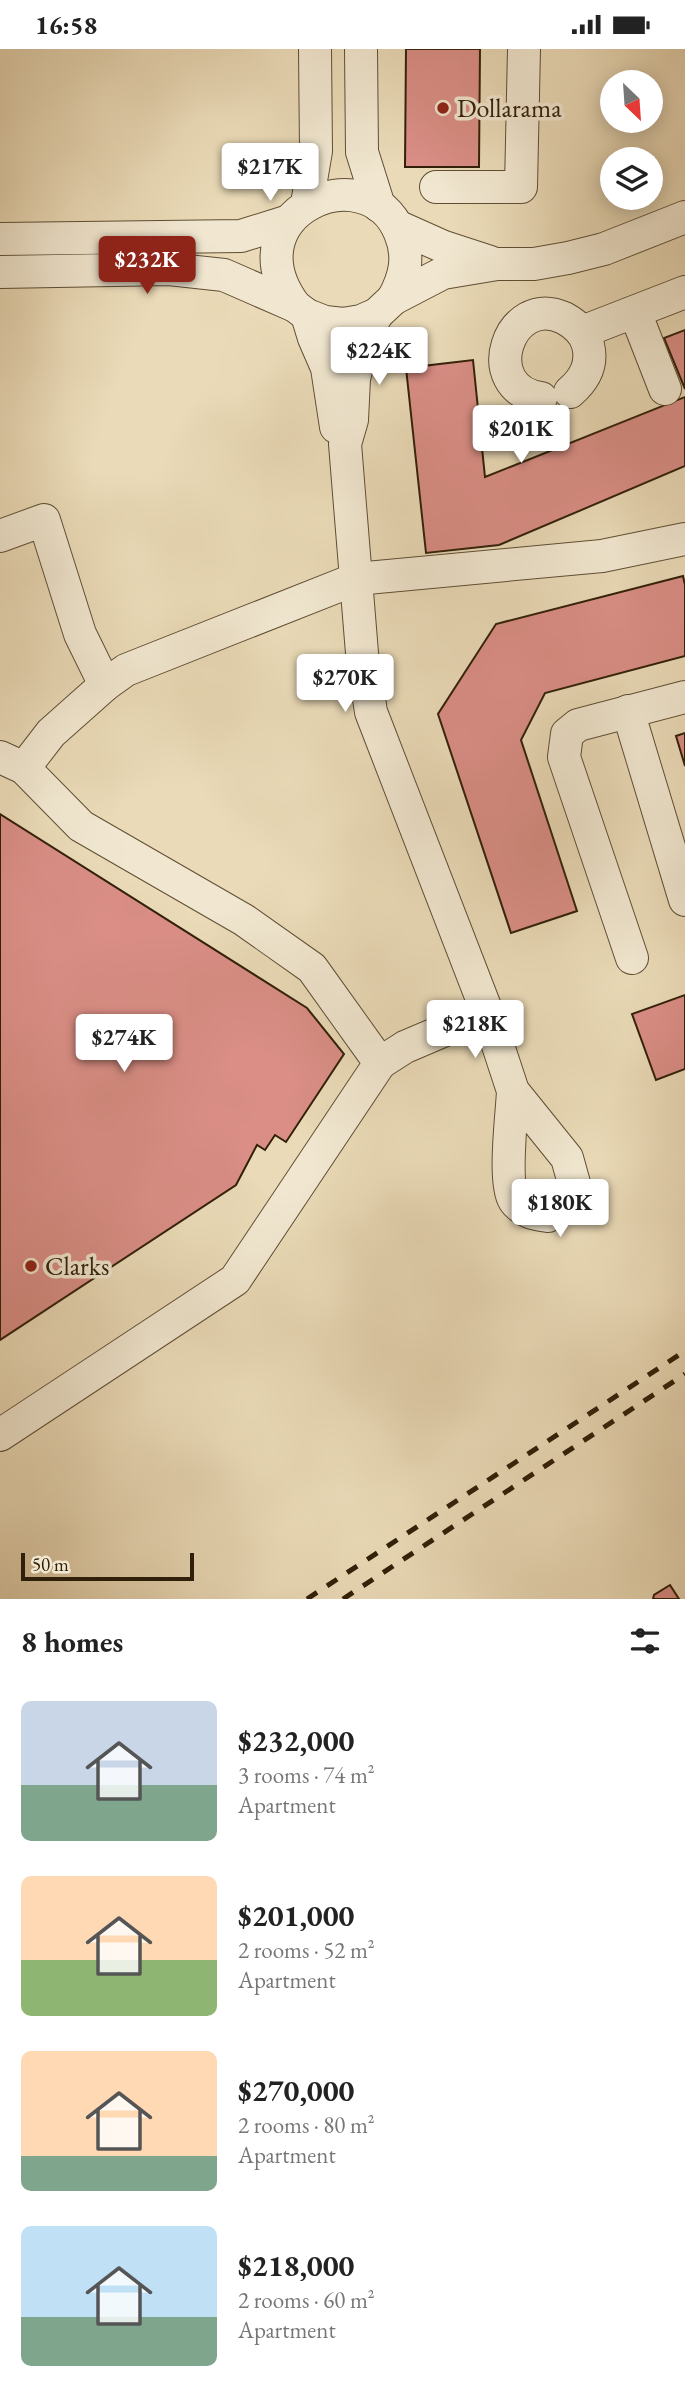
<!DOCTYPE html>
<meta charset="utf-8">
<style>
:root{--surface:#fff;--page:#f2f2f2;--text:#222;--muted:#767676;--accent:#8f2418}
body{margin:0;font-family:"EB Garamond",serif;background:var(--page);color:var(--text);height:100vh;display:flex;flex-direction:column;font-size:26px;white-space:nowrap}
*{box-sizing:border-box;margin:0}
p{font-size:23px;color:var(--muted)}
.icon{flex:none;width:38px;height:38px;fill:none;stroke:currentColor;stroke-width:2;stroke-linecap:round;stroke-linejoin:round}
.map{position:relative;height:1550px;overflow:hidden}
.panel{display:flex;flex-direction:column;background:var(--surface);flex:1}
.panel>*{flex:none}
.needle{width:46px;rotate:155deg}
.controls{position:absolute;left:600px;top:21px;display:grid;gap:14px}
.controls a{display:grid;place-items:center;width:63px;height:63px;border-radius:50%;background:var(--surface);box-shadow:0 4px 18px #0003;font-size:35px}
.scale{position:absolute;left:21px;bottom:18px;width:173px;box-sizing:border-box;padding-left:7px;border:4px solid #312009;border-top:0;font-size:19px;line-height:24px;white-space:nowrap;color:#312009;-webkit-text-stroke:5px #f1e7d0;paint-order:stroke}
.price{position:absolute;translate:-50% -60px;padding:0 16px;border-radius:7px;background:#fff;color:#222;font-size:23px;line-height:46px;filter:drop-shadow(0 2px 4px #0008)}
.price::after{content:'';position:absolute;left:50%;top:42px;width:21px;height:16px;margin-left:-10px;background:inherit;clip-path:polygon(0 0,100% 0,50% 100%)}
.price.active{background:var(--accent);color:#fff}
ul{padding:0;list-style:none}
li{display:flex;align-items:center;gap:21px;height:175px;padding:0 21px}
li span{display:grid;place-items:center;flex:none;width:196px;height:140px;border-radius:10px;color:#555}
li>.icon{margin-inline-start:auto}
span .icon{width:84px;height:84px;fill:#fffc;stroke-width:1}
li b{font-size:30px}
h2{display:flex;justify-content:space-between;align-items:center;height:84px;padding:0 21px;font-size:30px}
.status{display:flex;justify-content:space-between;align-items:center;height:49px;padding:0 35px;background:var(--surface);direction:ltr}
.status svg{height:19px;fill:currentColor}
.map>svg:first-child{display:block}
</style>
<div class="status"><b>16:58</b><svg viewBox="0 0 49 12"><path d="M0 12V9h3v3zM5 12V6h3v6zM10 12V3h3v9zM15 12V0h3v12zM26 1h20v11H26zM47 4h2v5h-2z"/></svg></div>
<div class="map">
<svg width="685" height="1550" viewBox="0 0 685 1550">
<rect width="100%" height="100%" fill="#eadab7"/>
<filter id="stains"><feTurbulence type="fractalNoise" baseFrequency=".00286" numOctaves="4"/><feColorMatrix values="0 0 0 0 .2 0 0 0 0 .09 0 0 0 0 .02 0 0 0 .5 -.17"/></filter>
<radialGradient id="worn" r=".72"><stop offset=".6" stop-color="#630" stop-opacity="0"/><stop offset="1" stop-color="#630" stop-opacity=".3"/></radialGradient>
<g fill="#da8e86" stroke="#312009" stroke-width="2">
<path d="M406,0H480L479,118H405Z"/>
<path d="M685,281V340L664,289Z"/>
<path d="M473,311L485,428L685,348V417L499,496L426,504L406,319Z"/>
<path d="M683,527L685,536V607L545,644L521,691L577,862L511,884L438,665L496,575Z"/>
<path d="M685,684V717L676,687Z"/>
<path d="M0,765L307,959L344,1005L286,1093L275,1086L265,1101L257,1096L236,1136L0,1291Z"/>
<path d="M685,946V1020L656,1031L632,965Z"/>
<path d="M670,1536L679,1550H653L654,1546Z"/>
</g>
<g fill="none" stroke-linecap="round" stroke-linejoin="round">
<g stroke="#5f4e34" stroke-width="34">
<g id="minor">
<path d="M361,0L362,103L379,157"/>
<path d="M436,138H521L524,0"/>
<path d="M307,155L316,102L315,0"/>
<path d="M397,177L444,198L490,213"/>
<path d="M0,190L241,187L289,172"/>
<path d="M0,223L169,220L224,226L295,257L307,266L325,273L343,275L361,272L377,265L393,250L443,224L497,215H534L568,209L604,200L685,168"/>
<path d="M295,257C227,165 367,102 400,184C410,208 405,228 393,250"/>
<path d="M635,263L665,340"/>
<path d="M377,265L363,292L354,330L352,371L345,395L362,604L371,663L487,963L513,1042L567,1109L574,1134L570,1154L548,1167C535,1165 522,1163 514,1151C503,1133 512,1065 513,1042"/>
<path d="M307,266L314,289L327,319L336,378"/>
<path d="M582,283L685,243"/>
<path d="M541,349C477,340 508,243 564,269C575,275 585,284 588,296C593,316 584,331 570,343"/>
<path d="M0,487L44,471L80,585L105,636"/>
<path d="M628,662L685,851"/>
<path d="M0,708L24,719L81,777L244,871L312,919L380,1014L235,1231L0,1386"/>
<path d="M24,719L51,684L105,636L126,621L356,530L602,507L685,490"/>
<path d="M632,909L564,708L567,685L578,676L685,648"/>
<path d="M380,1014L405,998L487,963"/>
</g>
</g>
<use href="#minor" stroke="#f1e7d0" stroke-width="32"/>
<g stroke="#312009" stroke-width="5" stroke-dasharray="12 12" stroke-linecap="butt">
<path d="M307,1550L685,1302"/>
<path d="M343,1550L685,1325"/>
</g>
</g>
<g fill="#8f2418" stroke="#f1e7d0" stroke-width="2.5">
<circle cx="443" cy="59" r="7"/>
<circle cx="31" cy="1217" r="7"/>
</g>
<g text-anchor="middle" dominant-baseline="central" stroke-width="7" stroke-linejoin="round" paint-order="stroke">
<g font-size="26" fill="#312009" stroke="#f1e7d0" text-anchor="start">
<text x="457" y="59">Dollarama</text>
<text x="45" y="1217">Clarks</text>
</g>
</g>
<rect width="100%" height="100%" filter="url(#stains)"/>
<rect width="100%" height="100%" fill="url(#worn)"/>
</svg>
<div class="controls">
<a><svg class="needle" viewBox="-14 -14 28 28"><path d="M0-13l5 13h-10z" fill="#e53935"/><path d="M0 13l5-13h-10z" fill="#767676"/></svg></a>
<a><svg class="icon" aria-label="layers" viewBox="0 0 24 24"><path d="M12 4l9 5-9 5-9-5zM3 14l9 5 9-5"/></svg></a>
</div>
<div class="scale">50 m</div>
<b class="price" style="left:270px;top:154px">$217K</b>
<b class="price active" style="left:147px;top:247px">$232K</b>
<b class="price" style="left:379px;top:338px">$224K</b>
<b class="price" style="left:521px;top:416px">$201K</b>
<b class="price" style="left:345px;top:665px">$270K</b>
<b class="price" style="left:475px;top:1011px">$218K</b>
<b class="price" style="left:124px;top:1025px">$274K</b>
<b class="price" style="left:560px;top:1190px">$180K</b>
</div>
<section class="panel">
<h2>8 homes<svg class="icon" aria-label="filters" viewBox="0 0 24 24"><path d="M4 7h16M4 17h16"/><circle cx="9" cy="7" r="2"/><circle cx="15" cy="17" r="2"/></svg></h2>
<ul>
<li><span style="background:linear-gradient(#c9d6e8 60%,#7fa58c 0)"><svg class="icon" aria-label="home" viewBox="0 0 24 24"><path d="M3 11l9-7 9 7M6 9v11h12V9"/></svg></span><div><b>$232,000</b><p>3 rooms · 74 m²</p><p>Apartment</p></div></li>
<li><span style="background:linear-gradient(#ffd9b3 60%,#8fb573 0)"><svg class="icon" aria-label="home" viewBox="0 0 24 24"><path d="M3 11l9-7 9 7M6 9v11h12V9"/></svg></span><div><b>$201,000</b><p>2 rooms · 52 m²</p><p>Apartment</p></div></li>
<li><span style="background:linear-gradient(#ffd9b3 75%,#7fa58c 0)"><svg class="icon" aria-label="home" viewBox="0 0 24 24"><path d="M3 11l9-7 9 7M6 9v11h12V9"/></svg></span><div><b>$270,000</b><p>2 rooms · 80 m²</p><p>Apartment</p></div></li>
<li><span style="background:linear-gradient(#bfe0f5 65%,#7fa58c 0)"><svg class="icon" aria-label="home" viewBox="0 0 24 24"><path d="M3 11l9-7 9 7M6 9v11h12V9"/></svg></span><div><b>$218,000</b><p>2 rooms · 60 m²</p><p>Apartment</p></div></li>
</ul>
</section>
